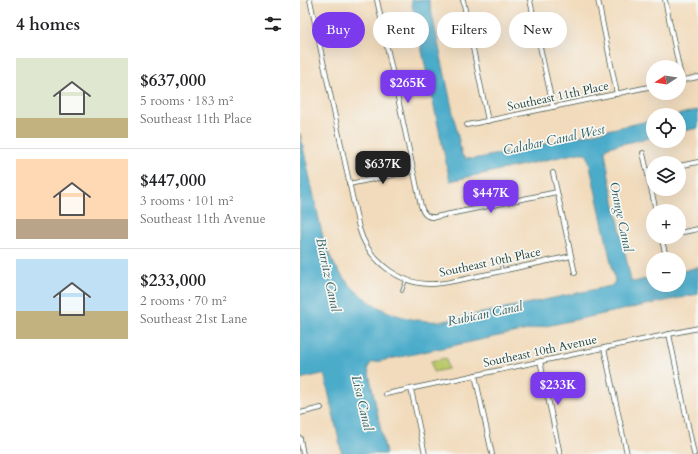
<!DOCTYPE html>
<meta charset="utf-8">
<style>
:root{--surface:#fff;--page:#f6f6f6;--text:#202124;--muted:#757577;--line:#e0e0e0;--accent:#7c3aed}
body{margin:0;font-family:Cardo,serif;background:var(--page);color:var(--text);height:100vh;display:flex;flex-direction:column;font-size:15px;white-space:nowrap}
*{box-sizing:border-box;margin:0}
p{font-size:13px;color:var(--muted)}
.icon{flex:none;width:22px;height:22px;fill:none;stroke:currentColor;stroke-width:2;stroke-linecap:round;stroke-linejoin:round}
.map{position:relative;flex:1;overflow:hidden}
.panel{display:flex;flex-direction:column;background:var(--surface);width:300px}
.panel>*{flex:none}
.guide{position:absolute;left:12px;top:12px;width:326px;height:36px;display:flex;gap:8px}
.needle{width:26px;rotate:258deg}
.fabs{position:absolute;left:346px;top:60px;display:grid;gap:8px}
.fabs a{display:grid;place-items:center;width:40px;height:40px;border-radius:50%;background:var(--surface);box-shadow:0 4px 16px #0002;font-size:20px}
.price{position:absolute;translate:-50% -34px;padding:0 9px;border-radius:8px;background:var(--accent);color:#fff;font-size:13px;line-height:26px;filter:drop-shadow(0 1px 2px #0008)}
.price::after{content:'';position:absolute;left:50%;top:24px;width:12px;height:9px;margin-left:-6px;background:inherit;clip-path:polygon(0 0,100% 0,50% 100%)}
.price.current{background:#222;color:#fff}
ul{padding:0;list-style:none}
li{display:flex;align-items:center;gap:12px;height:100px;padding:0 16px}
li+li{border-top:1px solid var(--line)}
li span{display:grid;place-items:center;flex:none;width:112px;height:80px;border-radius:0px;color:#555}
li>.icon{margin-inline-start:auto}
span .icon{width:48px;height:48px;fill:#fffc;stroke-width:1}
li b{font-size:17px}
h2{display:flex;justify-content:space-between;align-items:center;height:48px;padding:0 16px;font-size:17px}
.chip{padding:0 14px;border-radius:18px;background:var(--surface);box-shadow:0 4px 16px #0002;font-size:14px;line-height:36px}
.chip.current{background:var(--accent);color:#fff}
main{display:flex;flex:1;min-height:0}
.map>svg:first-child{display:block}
</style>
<main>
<section class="panel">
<h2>4 homes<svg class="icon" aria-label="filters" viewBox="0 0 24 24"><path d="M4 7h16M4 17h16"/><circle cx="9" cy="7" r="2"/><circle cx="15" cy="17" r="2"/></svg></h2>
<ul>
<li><span style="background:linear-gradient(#dfe7d0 75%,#c2b280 0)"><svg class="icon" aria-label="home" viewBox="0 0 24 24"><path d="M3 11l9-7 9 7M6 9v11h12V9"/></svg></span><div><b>$637,000</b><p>5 rooms · 183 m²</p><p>Southeast 11th Place</p></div></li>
<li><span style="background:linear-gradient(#ffd9b3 75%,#b9a48a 0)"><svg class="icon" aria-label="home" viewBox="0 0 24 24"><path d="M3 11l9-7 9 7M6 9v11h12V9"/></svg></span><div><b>$447,000</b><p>3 rooms · 101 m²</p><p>Southeast 11th Avenue</p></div></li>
<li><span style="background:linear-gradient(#bfe0f5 65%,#c2b280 0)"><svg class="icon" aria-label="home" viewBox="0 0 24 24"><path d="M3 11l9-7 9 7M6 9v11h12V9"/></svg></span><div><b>$233,000</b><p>2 rooms · 70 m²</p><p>Southeast 21st Lane</p></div></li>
</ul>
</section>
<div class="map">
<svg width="398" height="454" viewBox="0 0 398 454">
<rect width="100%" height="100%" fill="#f6f6f2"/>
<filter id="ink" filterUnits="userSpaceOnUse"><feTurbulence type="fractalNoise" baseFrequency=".025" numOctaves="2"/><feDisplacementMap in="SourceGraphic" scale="8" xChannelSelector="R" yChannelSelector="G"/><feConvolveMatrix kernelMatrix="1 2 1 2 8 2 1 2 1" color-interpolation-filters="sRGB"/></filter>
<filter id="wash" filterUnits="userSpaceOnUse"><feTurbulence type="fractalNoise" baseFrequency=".012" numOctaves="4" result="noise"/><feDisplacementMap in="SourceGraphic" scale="16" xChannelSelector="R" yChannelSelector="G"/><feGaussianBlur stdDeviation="0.9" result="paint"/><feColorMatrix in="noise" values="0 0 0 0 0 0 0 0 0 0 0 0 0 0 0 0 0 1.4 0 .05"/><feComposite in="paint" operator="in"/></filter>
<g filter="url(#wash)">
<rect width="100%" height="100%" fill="#f2dbbc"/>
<path fill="#bbc96b" stroke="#6d8350" d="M146,358L148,369L133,372L131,361Z"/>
<g fill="#4bacca" stroke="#35747f">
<path d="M111,0H129L162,155L165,158L172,159L184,157L353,120V137L308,147L305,151L309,177L331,281L334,282L353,277V285H379V272L398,267V294L71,363L69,366L68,368L86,454H42L25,377L22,374L0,379V133L22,233C35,289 87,325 144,321L311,286L313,284L315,281L288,157C286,152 282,153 278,153L150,181Z"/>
<path d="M398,110V128L379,132V115H376Z"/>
</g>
</g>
<g filter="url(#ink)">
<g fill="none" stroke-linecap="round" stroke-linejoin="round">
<g stroke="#3f5548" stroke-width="3.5">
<g id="service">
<path d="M200,260L202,271"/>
<path d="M102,291L106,280"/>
</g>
</g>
<g stroke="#3f5548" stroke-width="5.5">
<g id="minor">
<path d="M10,0L59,228C68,260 99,285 133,284C152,283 175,276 193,273C219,267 245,262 271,256"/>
<path d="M77,0L121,206C123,214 127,218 135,217L257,192"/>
<path d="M163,0L188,121"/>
<path d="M230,0L253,107"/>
<path d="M298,0L317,94"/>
<path d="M365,0L379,67"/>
<path d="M379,67L382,80"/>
<path d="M379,81L398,77"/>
<path d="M167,125L353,86"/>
<path d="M343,153L356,211"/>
<path d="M379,166L398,162"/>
<path d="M253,173L275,273"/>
<path d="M49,184L113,171"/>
<path d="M379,233L398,229"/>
<path d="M361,237L366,256"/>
<path d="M369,334L394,454"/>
<path d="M304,348L327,454"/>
<path d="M240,361L260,454"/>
<path d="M175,375L192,454"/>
<path d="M111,389L125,454"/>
<path d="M86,394L398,328"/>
<path d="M0,413L21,408"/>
<path d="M0,438L3,454"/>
</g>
</g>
<use href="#service" stroke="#fff" stroke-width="2"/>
<use href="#minor" stroke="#fff" stroke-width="4"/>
</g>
</g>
<g text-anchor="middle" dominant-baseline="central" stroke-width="3.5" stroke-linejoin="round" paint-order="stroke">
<g font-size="12" fill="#1f3d34" stroke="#f6f6f2">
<text transform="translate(258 96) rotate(-12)">Southeast 11th Place</text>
<text transform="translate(190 262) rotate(-12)">Southeast 10th Place</text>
<text transform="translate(240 351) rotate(-12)">Southeast 10th Avenue</text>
</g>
<g font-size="13" font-style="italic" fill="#2c5e61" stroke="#f6f6f2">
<text transform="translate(254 140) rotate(-12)">Calabar Canal West</text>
<text transform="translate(321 217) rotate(78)">Orange Canal</text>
<text transform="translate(28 275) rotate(78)">Biarritz Canal</text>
<text transform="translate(185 314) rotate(-12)">Rubican Canal</text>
<text transform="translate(62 403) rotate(77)">Lisa Canal</text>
</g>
</g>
</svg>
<div class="fabs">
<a><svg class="needle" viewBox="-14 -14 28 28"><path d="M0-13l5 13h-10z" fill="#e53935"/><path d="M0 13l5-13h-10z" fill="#757577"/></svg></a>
<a><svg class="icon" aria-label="locate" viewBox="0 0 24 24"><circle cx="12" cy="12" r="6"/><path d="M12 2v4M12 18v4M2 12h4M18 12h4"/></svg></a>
<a><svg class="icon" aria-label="layers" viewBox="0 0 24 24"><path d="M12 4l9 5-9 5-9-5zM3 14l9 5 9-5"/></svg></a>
<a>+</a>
<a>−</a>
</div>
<b class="price" style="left:108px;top:104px">$265K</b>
<b class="price current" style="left:83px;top:185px">$637K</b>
<b class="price" style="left:191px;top:214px">$447K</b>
<b class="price" style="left:258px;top:406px">$233K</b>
<div class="guide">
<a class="chip current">Buy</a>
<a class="chip">Rent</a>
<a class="chip">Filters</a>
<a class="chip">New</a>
</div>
</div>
</main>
